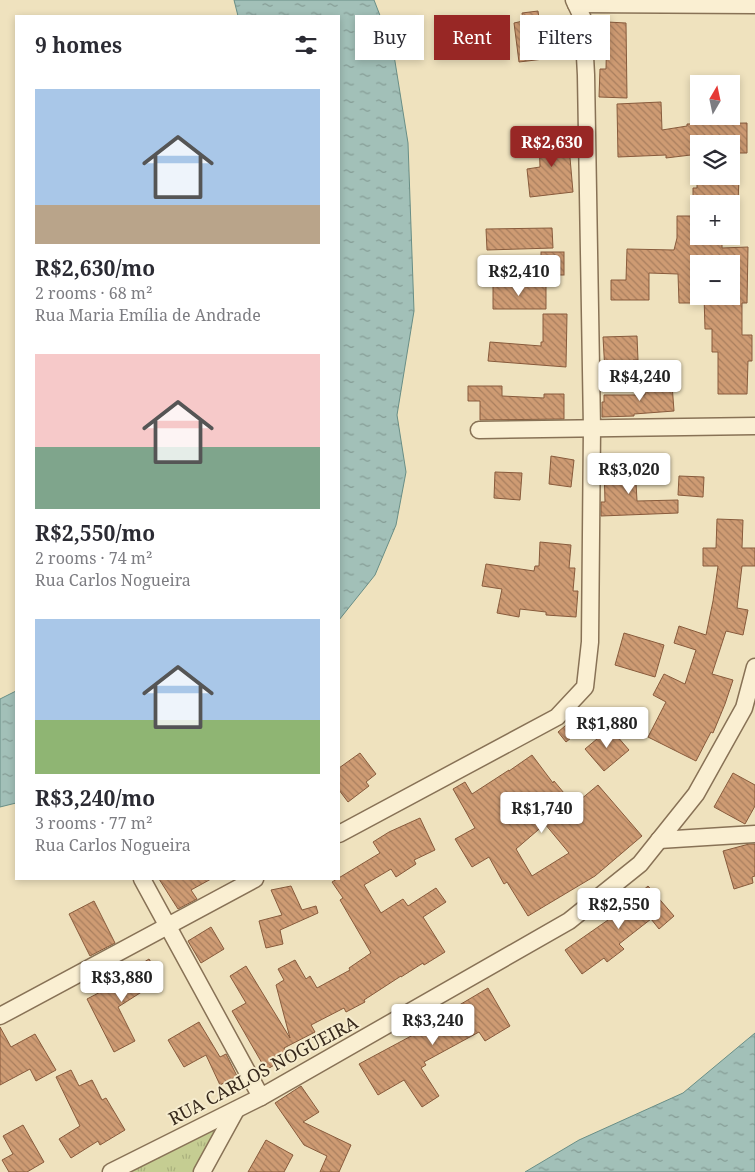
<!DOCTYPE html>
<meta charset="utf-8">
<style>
:root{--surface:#fff;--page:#f7f7f7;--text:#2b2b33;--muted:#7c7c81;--accent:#982725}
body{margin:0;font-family:"Noto Serif",serif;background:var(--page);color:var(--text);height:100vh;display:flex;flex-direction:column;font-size:19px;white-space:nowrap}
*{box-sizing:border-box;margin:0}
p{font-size:16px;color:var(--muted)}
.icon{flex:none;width:28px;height:28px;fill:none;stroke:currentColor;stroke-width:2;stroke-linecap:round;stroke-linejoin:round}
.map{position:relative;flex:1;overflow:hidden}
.side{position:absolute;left:15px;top:15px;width:325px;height:865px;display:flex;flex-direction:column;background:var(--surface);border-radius:0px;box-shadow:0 2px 8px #0003}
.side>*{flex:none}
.guide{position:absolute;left:355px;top:15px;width:325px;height:45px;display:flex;gap:10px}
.needle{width:32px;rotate:9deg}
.tools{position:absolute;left:690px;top:75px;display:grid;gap:10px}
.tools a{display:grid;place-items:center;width:50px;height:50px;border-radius:0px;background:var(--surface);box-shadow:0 2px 8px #0003;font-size:25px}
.price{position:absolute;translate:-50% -42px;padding:0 11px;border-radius:5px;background:#fff;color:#222;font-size:16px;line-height:32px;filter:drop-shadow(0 1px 2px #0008)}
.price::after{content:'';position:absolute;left:50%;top:30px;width:15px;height:11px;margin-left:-8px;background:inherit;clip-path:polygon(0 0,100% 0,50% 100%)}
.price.on{background:var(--accent);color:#fff}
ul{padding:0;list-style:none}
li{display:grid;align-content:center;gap:10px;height:265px;padding:0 20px}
li span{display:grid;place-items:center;height:155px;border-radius:0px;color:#555}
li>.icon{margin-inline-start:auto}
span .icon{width:90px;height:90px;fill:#fffc;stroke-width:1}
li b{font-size:21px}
h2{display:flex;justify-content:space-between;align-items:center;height:60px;padding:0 20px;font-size:21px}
.tag{padding:0 18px;border-radius:0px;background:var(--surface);box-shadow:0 2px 8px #0003;font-size:18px;line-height:45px}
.tag.on{background:var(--accent);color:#fff}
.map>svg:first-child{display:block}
</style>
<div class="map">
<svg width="755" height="1172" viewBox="0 0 755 1172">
<defs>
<pattern id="park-tufts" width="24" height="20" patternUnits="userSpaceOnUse" patternTransform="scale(1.25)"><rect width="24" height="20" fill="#c5cd92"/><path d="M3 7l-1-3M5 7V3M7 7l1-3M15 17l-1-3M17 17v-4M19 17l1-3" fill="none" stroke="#aab07d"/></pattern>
<pattern id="water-ripples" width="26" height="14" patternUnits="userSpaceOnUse" patternTransform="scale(1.25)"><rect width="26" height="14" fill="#a2c0b8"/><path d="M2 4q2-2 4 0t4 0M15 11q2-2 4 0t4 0" fill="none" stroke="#859c95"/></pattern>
<pattern id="building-back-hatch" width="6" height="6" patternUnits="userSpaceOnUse" patternTransform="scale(1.25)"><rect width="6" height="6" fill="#ce9b73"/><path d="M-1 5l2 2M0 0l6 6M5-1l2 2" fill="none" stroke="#a87e5e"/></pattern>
</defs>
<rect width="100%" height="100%" fill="#efe2be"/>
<path fill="url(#park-tufts)" d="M206,1124L215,1127L218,1133L193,1172H132Z"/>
<g fill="url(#water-ripples)" stroke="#698e86">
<path d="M234,0H374L393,49L408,143L414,311L397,415L406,472L396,525L375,575L339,620V16H238Z"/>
<path d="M16,691V803L0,807V699Z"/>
<path d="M755,1033V1172H525L579,1140L683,1093Z"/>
</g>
<g fill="url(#building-back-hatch)" stroke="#885b3c" fill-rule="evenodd">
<path d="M538,11L541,33L548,32L552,58L519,62L514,23L523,21L522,13Z"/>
<path d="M607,22L626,23L627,98L599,97L600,69H606Z"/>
<path d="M661,102L662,130L687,126V124L747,123V153H731V144H699V154L666,158V155L618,157L617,104Z"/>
<path d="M568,135L573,192L530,197L527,169L540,167L539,137Z"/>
<path d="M697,176H739L738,204H693V188H697Z"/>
<path d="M677,216H699V236H722V248L748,247L747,303H742V335H752V361H748L747,394H718V352H712V329H705L704,296H731V264H699V303H679L678,274L649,273V300H611V280H626L627,249L674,250L677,238Z"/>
<path d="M552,228L553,248L487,250L486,229Z"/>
<rect x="541" y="252" width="23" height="23"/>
<path d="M493,285L546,286V309H493Z"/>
<path d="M543,314H567L566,367L488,361L490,342L541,346V342H543Z"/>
<path d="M637,336L638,360H633V374L605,372L603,337Z"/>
<path d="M672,384L674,411L634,414V416L602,417V402H604V395H645V386Z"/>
<path d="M468,386H502V396L544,398V394H564V419L480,420V401H468Z"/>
<path d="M551,456L574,460L571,487L549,484Z"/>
<path d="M635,464L637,501L678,500V513L601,516V502H605L604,465Z"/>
<path d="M495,472L522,473L520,500L494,498Z"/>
<path d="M679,476L704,477L703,497L678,495Z"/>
<path d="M717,519L743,520L742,548H755V566H742L737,608L748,610L743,635L726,631L712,674L733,680L725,704L713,733L711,732L696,761L648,737L666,702L653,695L664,674L685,684L696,650L674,643L679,626L706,635L713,601L718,566H703V548H716Z"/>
<path d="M540,542L571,545L569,568H575L573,591H578L576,617L546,615V612L520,609L519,617L497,613L502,589L482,586L486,564L534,571L535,566H539Z"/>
<path d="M624,633L664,645L655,677L615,665Z"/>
<path d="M572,720L581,730L566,742L558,732Z"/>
<path d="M610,728L629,750L604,771L585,749Z"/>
<path d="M360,753L376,774L366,782L369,786L348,802L339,790V768Z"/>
<path d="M532,755L553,783L554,781L574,805L598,785L642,836L595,876L528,916L507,882L504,884L489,857L472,867L455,839L475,828L453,789L465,782L472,794L509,770V771ZM545,824L569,853L532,876L516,849Z"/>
<path d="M733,773L755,785V806L745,824L714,807Z"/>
<path d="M420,818L435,850L414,860L416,864L396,877L391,869L364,885L381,913L403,899L408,906L436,888L446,902L423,917L445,952L424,965L423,963L401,977V976L364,1000L365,1002L346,1012L344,1008L311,1025L315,1032L284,1048L289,1056L266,1070L232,1011L246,1003L230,976L246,966L290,1038L276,985L284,980L278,969L295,960L306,979L310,976L317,988L350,970L349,968L371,953L340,900L343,898L332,882L380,853L373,842L389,832Z"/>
<path d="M749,844H755V876L752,877L753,883L734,889L723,851Z"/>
<path d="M159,879H211L191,890L197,899L178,909Z"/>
<path d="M291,886L302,910L316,906L318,913L280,930L283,944L266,948L259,921L282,915L271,890Z"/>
<path d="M648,886L674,916L659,929L651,919L619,944L624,949L607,962L604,958L582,974L565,950L608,920Z"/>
<path d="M94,901L115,943L90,956L69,914Z"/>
<path d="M211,927L224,949L201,963L188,941Z"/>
<path d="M149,959L162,979L118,1007L135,1041L114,1052L87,999L125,979L122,976Z"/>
<path d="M488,988L510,1026L485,1041L479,1032L424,1062L426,1065L421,1068L439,1096L422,1107L404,1080L378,1095L359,1064L413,1035L410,1031L433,1017L434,1020Z"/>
<path d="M199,1022L220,1057L226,1054L237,1076L220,1085L206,1055L184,1067L168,1040Z"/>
<path d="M0,1027L11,1047L35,1034L56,1070L36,1081L30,1069L0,1085Z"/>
<path d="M71,1070L79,1086L92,1080L102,1100L106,1098L125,1130L100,1145L98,1141L71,1158L59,1139L80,1126L56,1077Z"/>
<path d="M301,1086L319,1112L303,1122L351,1145L339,1172H320L327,1156L304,1145L275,1103Z"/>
<path d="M23,1125L44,1162L27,1172H9L2,1160L13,1154L3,1136Z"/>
<path d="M266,1140L293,1155L284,1172H248Z"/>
</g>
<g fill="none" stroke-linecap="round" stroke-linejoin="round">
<g stroke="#887256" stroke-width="19">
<g id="minor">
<path d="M576,4L755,5"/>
<path d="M479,430L755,426"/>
<path d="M339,834L557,717L585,687L590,642L592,428L586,75L583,19L574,0"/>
<path d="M659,840L755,834"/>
<path d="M142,879L261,1097"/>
<path d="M0,1016L255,879"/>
<path d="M111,1172L261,1097L569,921L640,864L696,794L744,708L755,667"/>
<path d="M202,1172L236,1110"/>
</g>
</g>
<use href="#minor" stroke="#faefd2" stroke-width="16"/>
</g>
<g text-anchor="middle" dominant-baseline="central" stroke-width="4" stroke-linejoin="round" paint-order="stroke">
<g font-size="18" fill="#37291c" stroke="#f6ecce">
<text transform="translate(263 1070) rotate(-28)">RUA CARLOS NOGUEIRA</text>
</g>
</g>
</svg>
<div class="tools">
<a><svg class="needle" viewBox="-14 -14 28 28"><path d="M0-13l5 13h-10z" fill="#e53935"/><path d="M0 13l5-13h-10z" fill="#7c7c81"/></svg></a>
<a><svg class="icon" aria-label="layers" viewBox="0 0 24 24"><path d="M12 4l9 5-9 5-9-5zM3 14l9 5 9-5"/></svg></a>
<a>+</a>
<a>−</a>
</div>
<b class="price on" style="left:552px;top:168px">R$2,630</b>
<b class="price" style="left:519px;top:297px">R$2,410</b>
<b class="price" style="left:640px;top:402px">R$4,240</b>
<b class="price" style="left:629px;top:495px">R$3,020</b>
<b class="price" style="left:607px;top:749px">R$1,880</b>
<b class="price" style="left:542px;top:834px">R$1,740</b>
<b class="price" style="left:619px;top:930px">R$2,550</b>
<b class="price" style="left:122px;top:1003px">R$3,880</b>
<b class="price" style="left:433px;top:1046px">R$3,240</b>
<div class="guide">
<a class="tag">Buy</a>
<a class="tag on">Rent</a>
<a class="tag">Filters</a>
</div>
<section class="side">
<h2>9 homes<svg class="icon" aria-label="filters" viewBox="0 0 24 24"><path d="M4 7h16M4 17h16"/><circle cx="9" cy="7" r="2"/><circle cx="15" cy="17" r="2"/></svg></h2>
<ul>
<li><span style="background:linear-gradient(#a9c7e8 75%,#b9a48a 0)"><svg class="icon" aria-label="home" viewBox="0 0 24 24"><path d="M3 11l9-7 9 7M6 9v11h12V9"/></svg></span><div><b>R$2,630/mo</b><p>2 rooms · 68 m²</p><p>Rua Maria Emília de Andrade</p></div></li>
<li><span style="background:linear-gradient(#f6c9c9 60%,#7fa58c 0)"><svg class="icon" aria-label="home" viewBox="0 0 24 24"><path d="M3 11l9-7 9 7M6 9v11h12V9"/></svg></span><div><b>R$2,550/mo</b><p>2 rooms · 74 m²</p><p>Rua Carlos Nogueira</p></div></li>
<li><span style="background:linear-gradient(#a9c7e8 65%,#8fb573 0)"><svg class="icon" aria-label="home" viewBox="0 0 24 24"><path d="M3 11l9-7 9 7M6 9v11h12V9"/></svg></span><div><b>R$3,240/mo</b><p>3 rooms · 77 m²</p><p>Rua Carlos Nogueira</p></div></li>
</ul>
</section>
</div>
